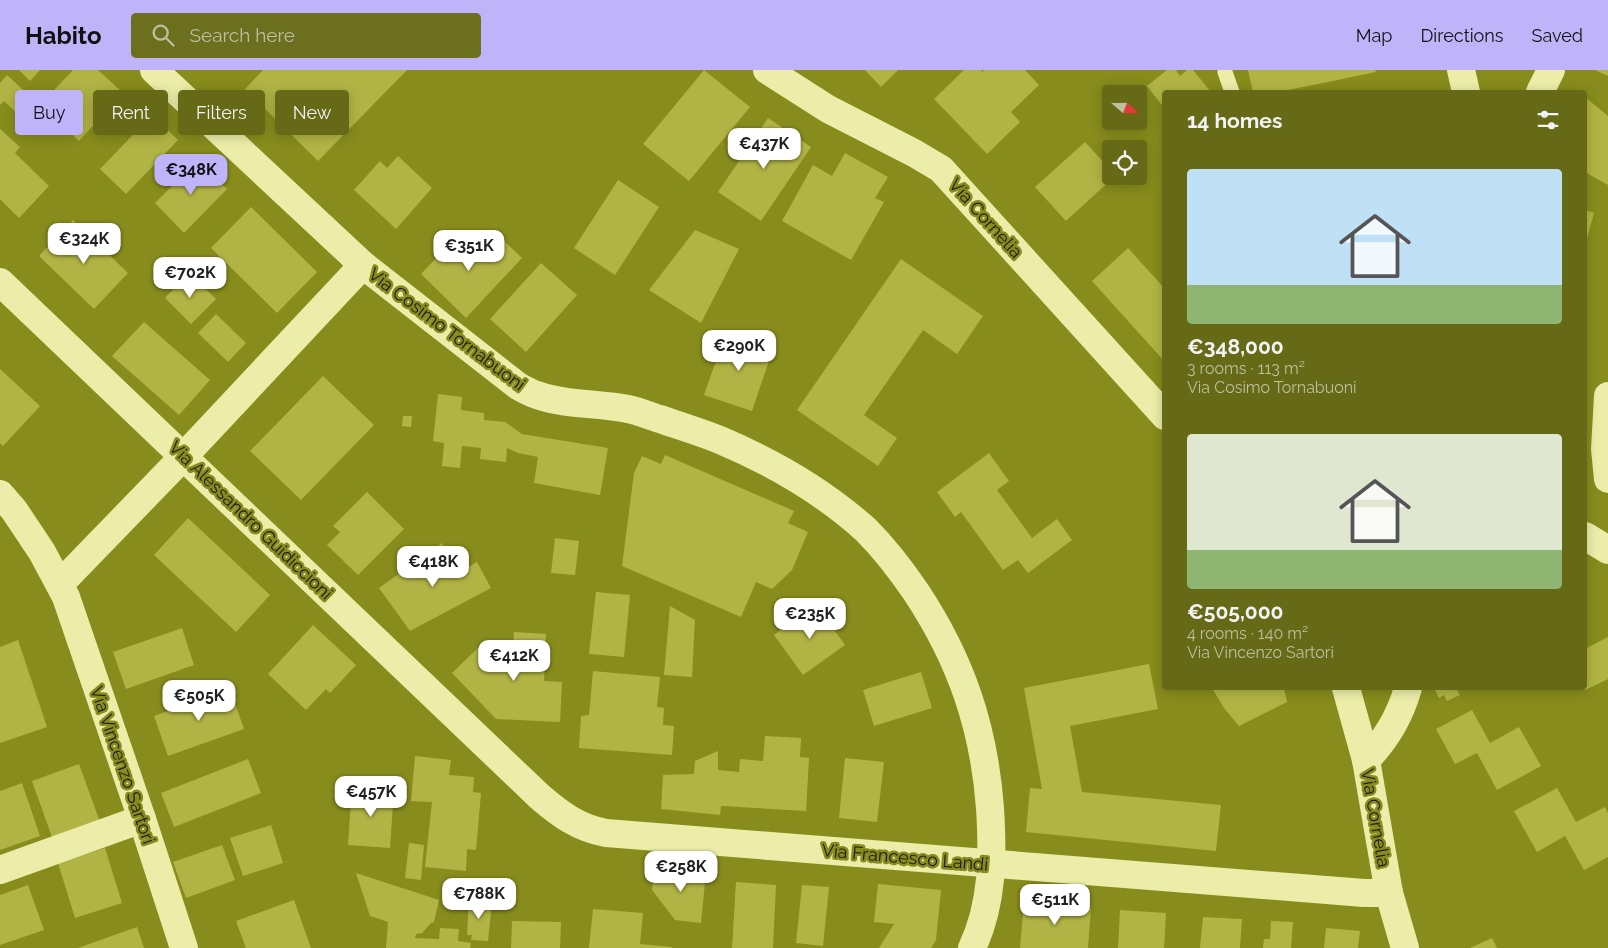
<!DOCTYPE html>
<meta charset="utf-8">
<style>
:root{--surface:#666915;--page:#6c6f1e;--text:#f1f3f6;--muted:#bcbfa0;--accent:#bfb4f9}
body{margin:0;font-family:Raleway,sans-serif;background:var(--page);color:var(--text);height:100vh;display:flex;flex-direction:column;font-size:19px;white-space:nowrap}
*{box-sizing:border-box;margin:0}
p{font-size:16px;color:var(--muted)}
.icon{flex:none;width:28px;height:28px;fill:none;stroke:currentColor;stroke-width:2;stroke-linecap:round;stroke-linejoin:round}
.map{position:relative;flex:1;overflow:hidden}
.panel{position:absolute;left:1162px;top:20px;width:425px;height:600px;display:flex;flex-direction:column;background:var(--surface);border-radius:5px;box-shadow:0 2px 12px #0003}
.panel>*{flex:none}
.hud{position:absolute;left:15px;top:20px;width:475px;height:45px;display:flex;gap:10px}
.needle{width:32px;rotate:110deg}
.controls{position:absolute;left:1102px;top:15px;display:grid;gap:10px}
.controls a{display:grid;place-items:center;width:45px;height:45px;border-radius:5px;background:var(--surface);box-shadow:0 2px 12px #0003;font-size:25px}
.price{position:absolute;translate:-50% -42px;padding:0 11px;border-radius:10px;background:#fff;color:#222;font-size:16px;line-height:32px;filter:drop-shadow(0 1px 2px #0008)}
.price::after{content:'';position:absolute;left:50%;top:30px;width:15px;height:11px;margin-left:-8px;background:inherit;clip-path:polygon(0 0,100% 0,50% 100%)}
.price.active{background:var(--accent);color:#111}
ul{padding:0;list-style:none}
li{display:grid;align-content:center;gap:10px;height:265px;padding:0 25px}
li span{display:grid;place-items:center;height:155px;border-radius:5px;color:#555}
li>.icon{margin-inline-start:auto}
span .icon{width:90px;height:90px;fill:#fffc;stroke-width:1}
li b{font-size:21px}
h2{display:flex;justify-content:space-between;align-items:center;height:60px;padding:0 25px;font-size:21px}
.pill{padding:0 18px;border-radius:5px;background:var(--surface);box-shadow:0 2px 12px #0003;font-size:18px;line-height:45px}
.pill.active{background:var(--accent);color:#111}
header{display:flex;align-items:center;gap:30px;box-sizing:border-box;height:70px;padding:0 25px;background:var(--accent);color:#111}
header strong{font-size:24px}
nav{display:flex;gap:28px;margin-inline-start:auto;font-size:18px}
.search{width:350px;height:45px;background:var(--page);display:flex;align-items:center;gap:12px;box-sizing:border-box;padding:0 18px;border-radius:5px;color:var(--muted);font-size:19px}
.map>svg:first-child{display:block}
</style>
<header>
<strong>Habito</strong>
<div class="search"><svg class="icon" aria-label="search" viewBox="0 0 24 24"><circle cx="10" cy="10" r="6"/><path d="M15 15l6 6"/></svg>Search here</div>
<nav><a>Map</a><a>Directions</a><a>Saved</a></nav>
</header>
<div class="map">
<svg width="1608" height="878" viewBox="0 0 1608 878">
<rect width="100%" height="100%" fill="#888c1c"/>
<g fill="#b1b444">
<path d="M19,0H40L30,11Z"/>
<path d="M73,0H98L123,23L79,71L40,35Z"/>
<path d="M263,0H407L318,91L245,19Z"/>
<path d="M704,0L750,37L689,111L643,74Z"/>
<path d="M865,0H898L881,17Z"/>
<path d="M964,0H981L982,2L984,0H1025L1039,15L1011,42L1020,52L987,84L934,29Z"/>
<path d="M1167,0H1176L1180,6L1187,0H1193L1211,22H1165V39L1147,16Z"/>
<path d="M1248,0H1375L1376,2L1279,22H1253Z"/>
<path d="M1595,0H1608V6Z"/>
<path d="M7,5L33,29L19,45L4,31L0,35V13Z"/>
<path d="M1585,27L1608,46V115L1585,102L1587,92L1585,90Z"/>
<path d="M152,45L178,70L126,124L100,99Z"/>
<path d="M768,48L811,77L761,151L718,122Z"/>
<path d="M0,59L20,77L15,83L49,116L19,148L0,129Z"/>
<path d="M1085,72L1111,100V106H1115L1066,151L1035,117Z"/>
<path d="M845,83L888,107L875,128L884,132L851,190L782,151L813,95L832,106Z"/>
<path d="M398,86L432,118L396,159L354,120L380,91L387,98Z"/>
<path d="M198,90L227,119L184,163L155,133Z"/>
<path d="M618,110L659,137L615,205L574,178Z"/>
<path d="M251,137L317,202L277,243L211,178Z"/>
<path d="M1585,140L1594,143L1586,172H1585Z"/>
<path d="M73,150L128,203L94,239L39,186Z"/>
<path d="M695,160L739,179L701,253L649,220Z"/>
<path d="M462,161L488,186L503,170L522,188L466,248L421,204Z"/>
<path d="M1128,178L1165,219V292L1092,211Z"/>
<path d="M901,189L983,246L957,284L923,260L864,345L897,368L878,396L797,340Z"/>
<path d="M541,193L577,225L526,282L490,249Z"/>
<path d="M189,203L216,229L191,254L165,228Z"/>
<path d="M216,244L246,273L228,292L198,263Z"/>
<path d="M144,252L210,310L179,345L112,286Z"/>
<path d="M726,262L773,279L752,341L704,325Z"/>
<path d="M0,299L40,336L3,376L0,373Z"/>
<path d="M323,306L374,355L301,430L250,381Z"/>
<path d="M438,324L462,327L461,340L484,343V350L505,352L522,364L608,378L600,425L534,413L538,387L518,383L507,378L506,392L480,389L481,378L462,376L460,398L442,396L444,373L433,371Z"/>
<path d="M403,346H412L411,357L402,356Z"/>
<path d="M989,383L1009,411L997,420L1032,468L1057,449L1072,470L1028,503L1018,490L1003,500L961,442L955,447L937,422Z"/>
<path d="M665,385L794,441L788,453L808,462L792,500L772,519L756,512L741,547L622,496L634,403L642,386L661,394Z"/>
<path d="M367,422L404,459L358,505L327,475L340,462L333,456Z"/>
<path d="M188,448L270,525L236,562L154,485Z"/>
<path d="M555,468L579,471L575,505L551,503Z"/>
<path d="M442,473L460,502L477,492L491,518L410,561L379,518Z"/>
<path d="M596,522L630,525L624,587L589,584Z"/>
<path d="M816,534L845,575L803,605L774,565Z"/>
<path d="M670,536L695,550L692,607L664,605Z"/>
<path d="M313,555L356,595L330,623L326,619L306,640L268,604Z"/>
<path d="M182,558L194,595L126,619L113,582Z"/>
<path d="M514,562L546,564L544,611L562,612L560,652L496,649L452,603L480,576L497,593L512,594Z"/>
<path d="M1608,567V609L1585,620L1583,618H1585V579Z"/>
<path d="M18,570L47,657L0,673V577Z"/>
<path d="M1149,594L1158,639L1070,656L1082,722L1221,735L1216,781L1026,762L1030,718L1042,719L1024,618Z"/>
<path d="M593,601L660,607L657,637L664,638L663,655L674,656L672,685L579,678L581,646L589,645Z"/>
<path d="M921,602L932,638L874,656L863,620Z"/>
<path d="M1212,618H1284L1287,632L1239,656L1224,638Z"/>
<path d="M1434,618H1456L1460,625L1447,631L1444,625L1439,628Z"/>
<path d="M230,619L244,659L168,686L154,646Z"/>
<path d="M1472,640L1490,673L1519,657L1541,696L1497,720L1477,683L1455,694L1436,659Z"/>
<path d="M765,666L801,668L800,687L809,688L806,741L721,736L720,745L661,739L663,705L694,704L695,691L718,681V700L739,702L740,689L763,691Z"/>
<path d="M415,686L451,690L449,705L474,707L473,722L481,723L476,780L467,779L466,801L425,797L432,732L411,731Z"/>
<path d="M845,688L884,692L877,752L839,748Z"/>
<path d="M248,689L261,723L174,757L161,723Z"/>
<path d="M79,694L100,752L53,770L32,711Z"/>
<path d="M22,713L40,766L0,780V721Z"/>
<path d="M352,717L394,720L390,778L348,775Z"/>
<path d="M1557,718L1576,752L1605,737L1608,743V787L1584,800L1565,766L1537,782L1514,741Z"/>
<path d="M271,755L283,793L243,806L230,768Z"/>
<path d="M409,773L424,775L421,810L405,808Z"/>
<path d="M222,775L235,810L186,828L173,792Z"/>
<path d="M105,778L122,833L75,848L58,793Z"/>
<path d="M654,798L706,802L701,853L675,850L652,820Z"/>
<path d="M356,803L439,830L434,852L431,853L422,863L416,864L415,868L439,869L440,858L459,859L458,871L471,873L470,878H386L388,852L370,846Z"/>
<path d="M736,812L776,815L773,878H732Z"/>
<path d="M878,814L941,820L936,870L931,878H879L894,854L874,852Z"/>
<path d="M28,815L44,860L0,875V825Z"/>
<path d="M802,815L829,817L823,876L796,873Z"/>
<path d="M294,830L311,878H246L236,851Z"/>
<path d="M469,830L492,832L488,871L471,870L472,865H467Z"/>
<path d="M1024,832L1091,838L1088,878H1020Z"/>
<path d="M593,839L643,843L640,874L672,877V878H589Z"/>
<path d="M1120,840L1166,843L1164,878H1118Z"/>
<path d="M1203,847L1242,849L1240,878H1200Z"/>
<path d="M512,851L561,852L560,878H511Z"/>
<path d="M1271,851L1293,852L1291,878H1263L1264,869H1270Z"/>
<path d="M137,857L144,878H78Z"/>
<path d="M1326,858L1360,861L1358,878H1324Z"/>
<path d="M1492,868L1497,878H1470Z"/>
</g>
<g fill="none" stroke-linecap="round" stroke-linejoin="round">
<path stroke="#ebeda8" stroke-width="15" d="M1225,2L1232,22"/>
<g stroke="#ebeda8" stroke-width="28">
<path d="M154,0L363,195L518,316C524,319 530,323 537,325C565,335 598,333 628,339C639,341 649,346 660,349C680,356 700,362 720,370C772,392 824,422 866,460C885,479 901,500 916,522C961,590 984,657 990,738C993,785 993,834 972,878"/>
<path d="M1461,0L1466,22"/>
<path d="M0,212L540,727C561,745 579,758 606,763L1364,823H1389"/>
<path d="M1608,326L1605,379L1608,409"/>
<path d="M0,424L14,440L42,482L66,527L142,749L184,878"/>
<path d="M60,514L184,386L363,195"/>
<path d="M0,800L142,749"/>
</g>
<g stroke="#ebeda8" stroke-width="28">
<path d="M767,0L828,39L914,83L941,99L1165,346"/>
<path d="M1540,22L1551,0"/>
<path d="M1585,466L1608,480"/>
<path d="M1346,618L1366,690L1389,823L1405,878"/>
<path d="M1366,690C1387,669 1400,646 1408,618"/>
</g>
</g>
<g text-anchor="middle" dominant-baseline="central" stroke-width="5" stroke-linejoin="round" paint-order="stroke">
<g font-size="18" fill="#1d1d1d" stroke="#888c1c">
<text transform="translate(986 148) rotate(48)">Via Cornelia</text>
<text transform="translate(447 259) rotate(37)">Via Cosimo Tornabuoni</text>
<text transform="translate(251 450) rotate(44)">Via Alessandro Guidiccioni</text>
<text transform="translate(123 695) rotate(71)">Via Vincenzo Sartori</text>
<text transform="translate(1376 748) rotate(80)">Via Cornelia</text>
<text transform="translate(905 787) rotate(5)">Via Francesco Landi</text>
</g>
</g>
</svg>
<div class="controls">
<a><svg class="needle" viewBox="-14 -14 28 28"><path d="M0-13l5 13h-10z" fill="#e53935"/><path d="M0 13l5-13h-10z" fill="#bcbfa0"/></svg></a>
<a><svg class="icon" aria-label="locate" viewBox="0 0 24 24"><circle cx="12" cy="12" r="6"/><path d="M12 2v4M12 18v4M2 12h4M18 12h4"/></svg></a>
</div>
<b class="price" style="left:764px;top:100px">€437K</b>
<b class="price active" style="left:191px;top:126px">€348K</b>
<b class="price" style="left:84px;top:195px">€324K</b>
<b class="price" style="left:469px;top:202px">€351K</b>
<b class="price" style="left:190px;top:229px">€702K</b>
<b class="price" style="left:739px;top:302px">€290K</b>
<b class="price" style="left:433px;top:518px">€418K</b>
<b class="price" style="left:810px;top:570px">€235K</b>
<b class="price" style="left:514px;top:612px">€412K</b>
<b class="price" style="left:199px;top:652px">€505K</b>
<b class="price" style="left:371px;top:748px">€457K</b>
<b class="price" style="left:681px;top:823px">€258K</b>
<b class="price" style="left:479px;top:850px">€788K</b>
<b class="price" style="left:1055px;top:856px">€511K</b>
<div class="hud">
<a class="pill active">Buy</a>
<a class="pill">Rent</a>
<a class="pill">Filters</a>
<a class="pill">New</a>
</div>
<section class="panel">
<h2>14 homes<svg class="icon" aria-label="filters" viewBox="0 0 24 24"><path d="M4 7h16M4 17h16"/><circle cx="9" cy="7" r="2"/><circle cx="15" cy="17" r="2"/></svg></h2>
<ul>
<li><span style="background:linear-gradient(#bfe0f5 75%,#8fb573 0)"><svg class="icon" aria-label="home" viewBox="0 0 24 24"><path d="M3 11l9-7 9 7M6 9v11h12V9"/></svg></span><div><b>€348,000</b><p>3 rooms · 113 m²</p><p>Via Cosimo Tornabuoni</p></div></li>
<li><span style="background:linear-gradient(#dfe7d0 75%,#8fb573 0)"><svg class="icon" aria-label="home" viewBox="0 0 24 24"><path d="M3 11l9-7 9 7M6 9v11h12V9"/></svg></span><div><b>€505,000</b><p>4 rooms · 140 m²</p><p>Via Vincenzo Sartori</p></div></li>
</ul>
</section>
</div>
